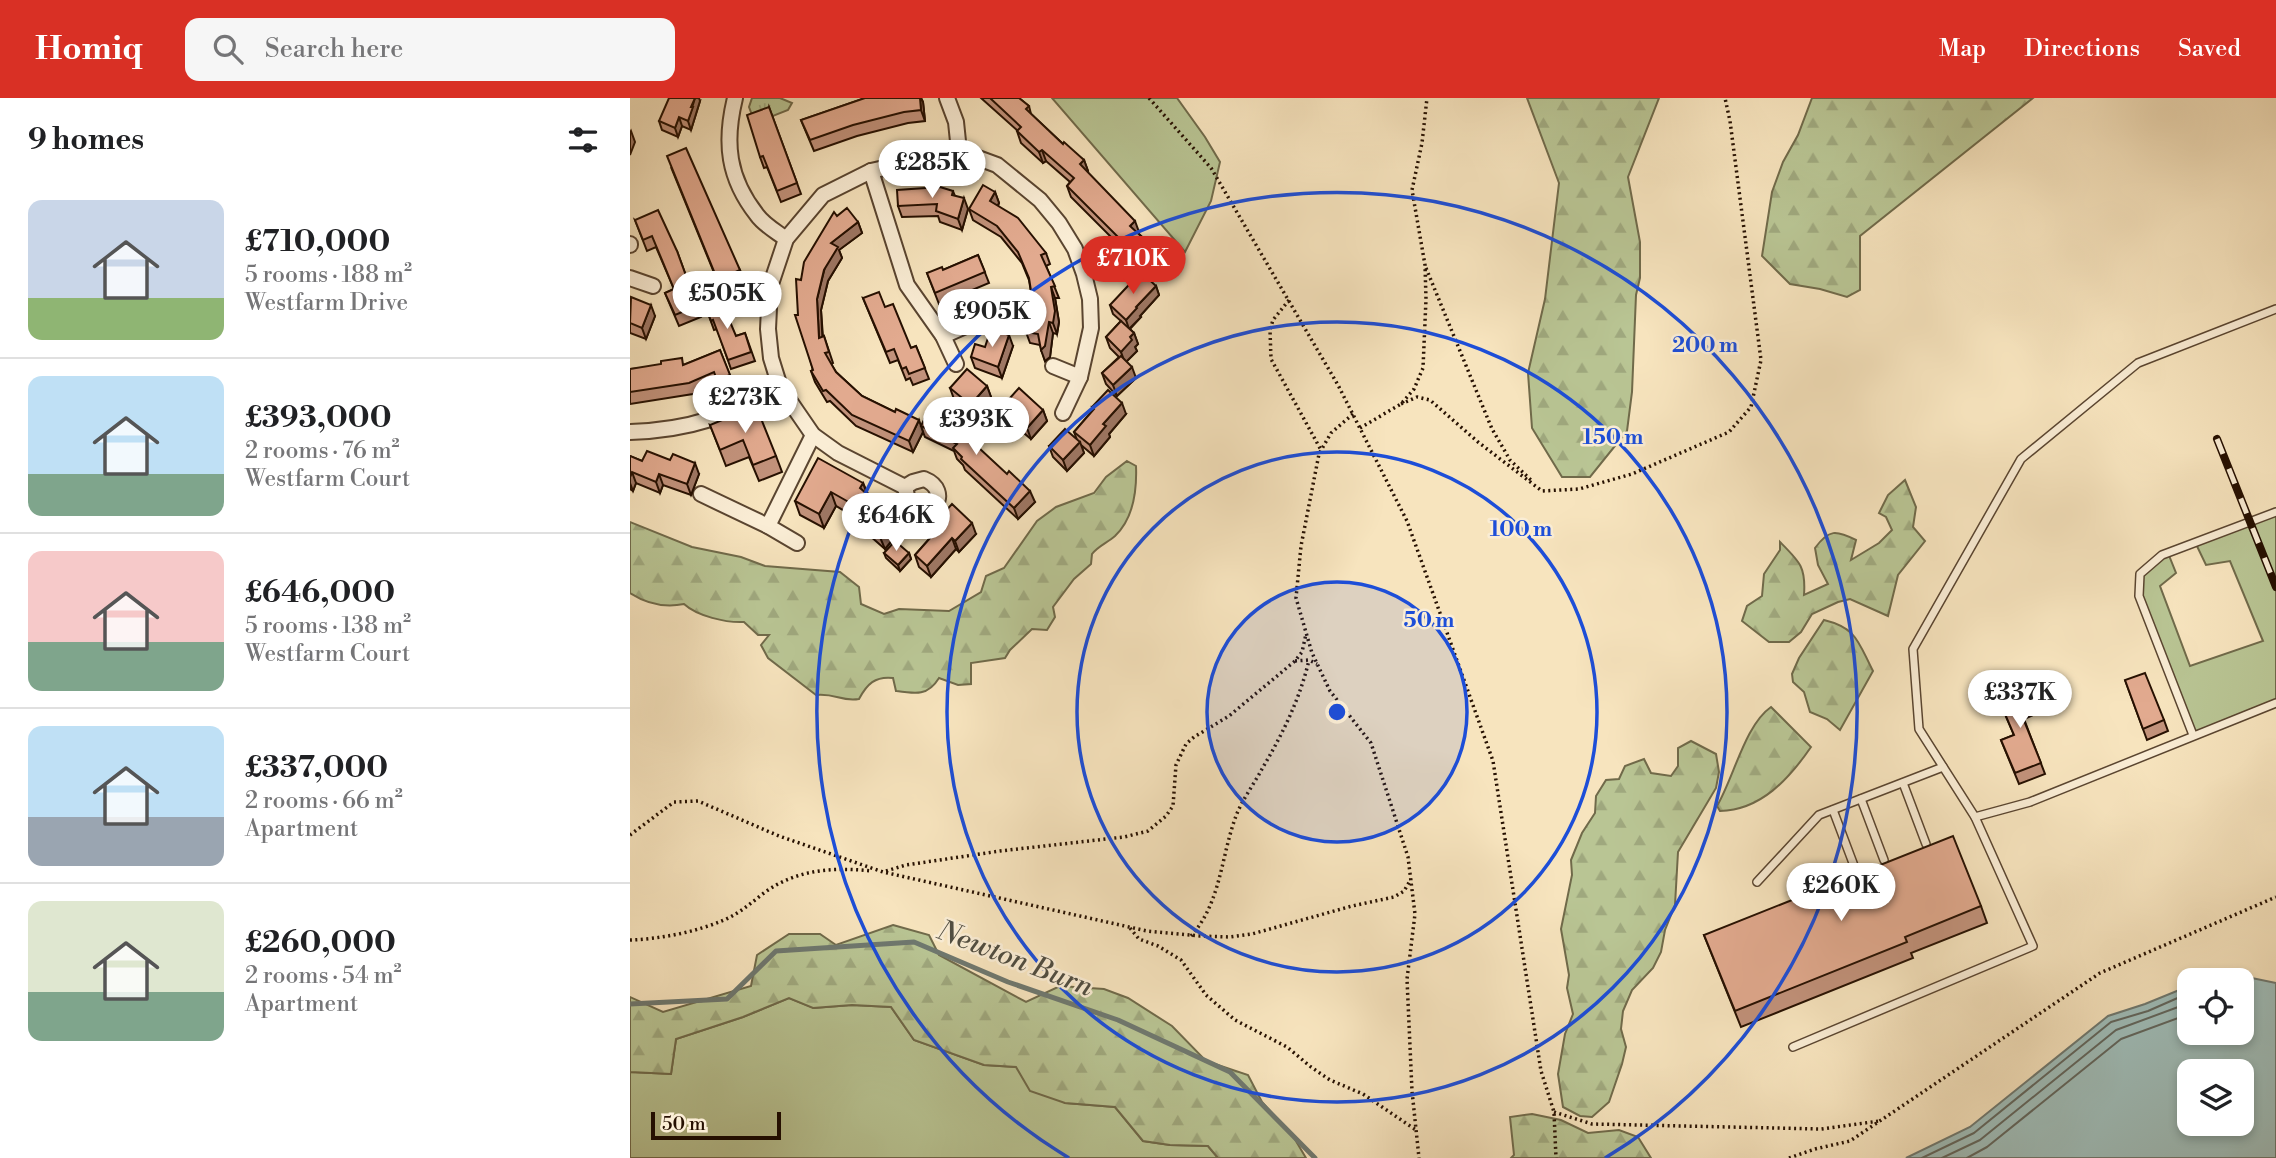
<!DOCTYPE html>
<meta charset="utf-8">
<style>
:root{--surface:#fff;--page:#f6f6f6;--text:#202124;--muted:#757577;--line:#e0e0e0;--accent:#d93025}
body{margin:0;font-family:"Libre Bodoni",serif;background:var(--page);color:var(--text);height:100vh;display:flex;flex-direction:column;font-size:26px;white-space:nowrap}
*{box-sizing:border-box;margin:0}
p{font-size:23px;color:var(--muted)}
.icon{flex:none;width:38px;height:38px;fill:none;stroke:currentColor;stroke-width:2;stroke-linecap:round;stroke-linejoin:round}
.map{position:relative;flex:1;overflow:hidden}
.sheet{display:flex;flex-direction:column;background:var(--surface);width:630px}
.sheet>*{flex:none}
.tools{position:absolute;left:1547px;top:870px;display:grid;gap:14px}
.tools a{display:grid;place-items:center;width:77px;height:77px;border-radius:14px;background:var(--surface);box-shadow:0 4px 10px #0003;font-size:35px}
.scale{position:absolute;left:21px;bottom:18px;width:130px;box-sizing:border-box;padding-left:7px;border:4px solid #261001;border-top:0;font-size:19px;line-height:24px;white-space:nowrap;color:#261001;-webkit-text-stroke:5px #faedd5;paint-order:stroke}
.price{position:absolute;translate:-50% -60px;padding:0 16px;border-radius:24px;background:#fff;color:#222;font-size:23px;line-height:46px;filter:drop-shadow(0 2px 4px #0008)}
.price::after{content:'';position:absolute;left:50%;top:42px;width:21px;height:16px;margin-left:-10px;background:inherit;clip-path:polygon(0 0,100% 0,50% 100%)}
.price.active{background:var(--accent);color:#fff}
ul{padding:0;list-style:none}
li{display:flex;align-items:center;gap:21px;height:175px;padding:0 28px}
li+li{border-top:2px solid var(--line)}
li span{display:grid;place-items:center;flex:none;width:196px;height:140px;border-radius:14px;color:#555}
li>.icon{margin-inline-start:auto}
span .icon{width:84px;height:84px;fill:#fffc;stroke-width:1}
li b{font-size:30px}
h2{display:flex;justify-content:space-between;align-items:center;height:84px;padding:0 28px;font-size:30px}
header{display:flex;align-items:center;gap:42px;box-sizing:border-box;height:98px;padding:0 35px;background:var(--accent);color:#fff}
header strong{font-size:33px}
nav{display:flex;gap:38px;margin-inline-start:auto;font-size:24px}
.search{width:490px;height:63px;background:var(--page);display:flex;align-items:center;gap:18px;box-sizing:border-box;padding:0 24px;border-radius:14px;color:var(--muted);font-size:26px}
main{display:flex;flex:1;min-height:0}
.map>svg:first-child{display:block}
</style>
<header>
<strong>Homiq</strong>
<div class="search"><svg class="icon" aria-label="search" viewBox="0 0 24 24"><circle cx="10" cy="10" r="6"/><path d="M15 15l6 6"/></svg>Search here</div>
<nav><a>Map</a><a>Directions</a><a>Saved</a></nav>
</header>
<main>
<section class="sheet">
<h2>9 homes<svg class="icon" aria-label="filters" viewBox="0 0 24 24"><path d="M4 7h16M4 17h16"/><circle cx="9" cy="7" r="2"/><circle cx="15" cy="17" r="2"/></svg></h2>
<ul>
<li><span style="background:linear-gradient(#c9d6e8 70%,#8fb573 0)"><svg class="icon" aria-label="home" viewBox="0 0 24 24"><path d="M3 11l9-7 9 7M6 9v11h12V9"/></svg></span><div><b>£710,000</b><p>5 rooms · 188 m²</p><p>Westfarm Drive</p></div></li>
<li><span style="background:linear-gradient(#bfe0f5 70%,#7fa58c 0)"><svg class="icon" aria-label="home" viewBox="0 0 24 24"><path d="M3 11l9-7 9 7M6 9v11h12V9"/></svg></span><div><b>£393,000</b><p>2 rooms · 76 m²</p><p>Westfarm Court</p></div></li>
<li><span style="background:linear-gradient(#f6c9c9 65%,#7fa58c 0)"><svg class="icon" aria-label="home" viewBox="0 0 24 24"><path d="M3 11l9-7 9 7M6 9v11h12V9"/></svg></span><div><b>£646,000</b><p>5 rooms · 138 m²</p><p>Westfarm Court</p></div></li>
<li><span style="background:linear-gradient(#bfe0f5 65%,#9aa5b1 0)"><svg class="icon" aria-label="home" viewBox="0 0 24 24"><path d="M3 11l9-7 9 7M6 9v11h12V9"/></svg></span><div><b>£337,000</b><p>2 rooms · 66 m²</p><p>Apartment</p></div></li>
<li><span style="background:linear-gradient(#dfe7d0 65%,#7fa58c 0)"><svg class="icon" aria-label="home" viewBox="0 0 24 24"><path d="M3 11l9-7 9 7M6 9v11h12V9"/></svg></span><div><b>£260,000</b><p>2 rooms · 54 m²</p><p>Apartment</p></div></li>
</ul>
</section>
<div class="map">
<svg width="1646" height="1060" viewBox="0 0 1646 1060">
<defs>
<pattern id="forest-firs" width="22" height="20" patternUnits="userSpaceOnUse" patternTransform="scale(1.75)"><rect width="22" height="20" fill="#b9c594"/><path d="M5 1l3.5 6h-7zM16 11l3.5 6h-7z" fill="#9fa87e"/></pattern>
<pattern id="park-tufts" width="24" height="20" patternUnits="userSpaceOnUse" patternTransform="scale(1.75)"><rect width="24" height="20" fill="#b9c594"/><path d="M3 7l-1-3M5 7V3M7 7l1-3M15 17l-1-3M17 17v-4M19 17l1-3" fill="none" stroke="#9fa87e"/></pattern>
</defs>
<rect width="100%" height="100%" fill="#f7e4be"/>
<filter id="stains"><feTurbulence type="fractalNoise" baseFrequency=".00286" numOctaves="4"/><feColorMatrix values="0 0 0 0 .2 0 0 0 0 .09 0 0 0 0 .02 0 0 0 .5 -.17"/></filter>
<radialGradient id="worn" r=".72"><stop offset=".6" stop-color="#630" stop-opacity="0"/><stop offset="1" stop-color="#630" stop-opacity=".3"/></radialGradient>
<g fill="#b9c594" stroke="#706a4a" stroke-width="2">
<path d="M422,0H547L575,39L590,64L581,103L555,154Z"/>
<path d="M1646,414V605L1563,637L1509,498L1510,476L1538,455L1546,475L1530,488L1560,568L1633,543L1600,463L1576,467L1565,444Z"/>
<path d="M159,900L184,910L222,907L261,909L284,942L354,967L386,969L435,1005L485,1009L513,1043L540,1047L578,1048L588,1060H0V974L41,976L46,941L113,919Z"/>
</g>
<g fill="url(#forest-firs)" stroke="#706a4a" stroke-width="2">
<path d="M897,0H1029L998,79L1010,144V180L1006,197L1002,294L997,333L960,379H932L902,330L898,275L915,201L929,85Z"/>
<path d="M1182,0H1403L1230,138V192L1217,199L1190,191L1160,186L1132,158L1142,94L1153,64L1168,37Z"/>
<path d="M497,363L506,368C507,393 504,420 485,438C477,445 468,448 462,456L461,466L444,481L423,509L425,519L417,532L402,531L380,552L375,560L341,565V586L328,587L309,580C298,598 286,596 266,593L263,580C245,578 237,586 229,601C211,604 206,595 186,597L138,560L131,547L139,537H128L114,524C96,525 67,518 54,506C34,510 17,506 0,495V424L62,449L111,459L135,468L210,474L229,489L231,506L254,516L269,511L319,513L351,494L356,478L374,470L407,423L426,409L464,395L476,379Z"/>
<path d="M1275,382L1286,409L1283,429L1295,443L1268,477L1258,518L1220,501L1208,504L1182,516L1171,534L1159,544H1139L1112,523L1117,508L1132,498L1134,476L1150,452V444C1170,464 1176,469 1174,497L1198,486L1188,467L1185,450C1199,431 1206,432 1226,442L1221,462L1249,445L1262,432L1256,419L1249,415L1258,397Z"/>
<path d="M1194,522C1227,530 1228,544 1243,573L1210,632L1197,621L1180,614L1174,594L1163,584L1162,576L1169,560Z"/>
<path d="M1141,609L1181,649C1159,681 1131,712 1090,713L1087,708C1104,679 1115,627 1141,609Z"/>
<path d="M1061,643L1086,656L1089,674L1086,690L1048,754L1045,807L1035,832L1031,854L1023,870L1002,892L993,913L991,931L996,949L992,966L979,1004L962,1019L950,1018L933,1009L928,976L935,936L943,916L937,890L939,877L931,831L942,777L941,762L952,735L965,715L966,698L976,682L989,681L995,668L1014,661L1021,675L1041,678L1048,668V650Z"/>
<path d="M263,827L299,837L309,857L396,904L430,888L474,891L498,900L542,928L576,963L618,977L632,1004L663,1038L676,1060H588L578,1048L540,1047L513,1043L485,1009L435,1005L400,993L386,969L354,967L284,942L261,909L222,907L183,910L159,900L113,919L46,941L41,976L0,974V899L33,914L121,888L127,857L159,836H190L206,847Z"/>
<path d="M902,1016L931,1022L958,1035L989,1032L1008,1039L1021,1060H881L884,1057L880,1019Z"/>
</g>
<path fill="url(#park-tufts)" stroke="#706a4a" stroke-width="2" d="M122,0H150L162,5L158,12L125,25L119,9Z"/>
<path fill="#9fbdb9" stroke="#6f786f" stroke-width="2" fill-rule="evenodd" d="M1593,874L1646,885V1060H1276L1340,1029L1478,918L1515,906L1559,888V934H1612V882H1573ZM1559,973H1612V1026H1559Z"/>
<g fill="none" stroke-linecap="round" stroke-linejoin="round">
<g stroke="#62665d" stroke-width="2">
<path d="M1292,1060L1344,1035L1481,924L1518,913L1559,895"/>
<path d="M1312,1060L1350,1042L1486,932L1559,905"/>
<path d="M1337,1060L1357,1049L1491,941L1559,916"/>
</g>
<path stroke="#6f786f" stroke-width="5" d="M0,906L97,901L146,853L284,844L378,884L488,922L600,974L685,1060"/>
<g stroke="#5a4530" stroke-width="10">
<g id="lane">
<path d="M1563,637L1509,498L1510,476L1532,457L1646,414"/>
<path d="M1273,685L1296,746"/>
<path d="M1231,701L1254,762"/>
<path d="M1203,712L1226,773"/>
<path d="M1345,719L1400,704L1646,605"/>
<path d="M1127,784L1189,717L1313,669"/>
<path d="M1163,949L1403,848L1345,719L1289,631L1283,551L1391,361L1508,265L1646,211"/>
</g>
</g>
<g stroke="#5a4530" stroke-width="18">
<g id="street">
<path d="M105,0C94,45 98,80 127,117C134,127 147,134 156,141"/>
<path d="M317,0L326,24L329,53"/>
<path d="M241,73L277,187L313,238L326,266"/>
<path d="M0,147V146"/>
<path d="M0,180L23,188"/>
<path d="M313,238L362,216"/>
<path d="M423,268L450,279"/>
<path d="M0,334C62,332 97,318 150,289"/>
<path d="M294,381C324,393 300,427 279,407L275,389L283,384Z"/>
<path d="M275,389L208,355L183,337L150,289L141,260L138,231L140,189L156,141L193,97L241,73L329,53L367,67L410,102L429,125L445,151L454,176L460,201L461,230L450,279L433,315"/>
<path d="M71,396L138,428L167,445"/>
<path d="M138,428L183,337"/>
</g>
</g>
<g stroke="#261001" stroke-width="3.5" stroke-dasharray="2 3.5" stroke-linecap="butt">
<path d="M519,0L581,70L708,287L777,423L863,663L911,973L924,1014L926,1060"/>
<path d="M796,170L862,331L880,362L903,384"/>
<path d="M659,202L643,222L640,232L641,261L691,352"/>
<path d="M771,306L787,299L800,302L848,344L912,393L949,391L1002,376L1099,334L1121,309L1131,262L1100,23L1095,0"/>
<path d="M723,316L701,335L689,356L671,448L666,500L682,555L700,593L741,645L778,759L785,816L777,881L782,993L789,1060"/>
<path d="M730,330L771,306L784,291L793,270L796,201L795,167L782,92L792,45L797,0"/>
<path d="M665,563L679,562L687,566"/>
<path d="M0,737L44,704L68,703L149,738L253,774L517,833L570,838L600,839L622,836L722,808L764,799L774,793L781,781"/>
<path d="M256,773L276,767L370,753L494,739L518,733L536,718L543,708L546,667L556,646L564,639L599,618L665,563L672,554L676,536"/>
<path d="M500,830L509,841L528,848L551,862L576,897L605,922L657,949L681,969L700,982L733,996L786,1032"/>
<path d="M561,838C591,805 591,758 606,718C612,702 624,686 632,671C652,637 670,601 679,562"/>
<path d="M0,842C30,841 66,834 94,822C110,815 121,805 134,795C166,771 204,769 242,773"/>
<path d="M924,1014L962,1026L1191,1031L1249,1023"/>
<path d="M1159,1060L1185,1051L1220,1043L1470,875L1646,799"/>
</g>
<use href="#lane" stroke="#faedd5" stroke-width="7"/>
<use href="#street" stroke="#faedd5" stroke-width="14"/>
<g stroke="#261001" stroke-width="8">
<path id="rail" d="M1587,341L1646,489"/>
</g>
<use href="#rail" stroke="#faedd5" stroke-width="5" stroke-dasharray="16" stroke-linecap="butt"/>
</g>
<g fill="#c2927b" stroke="#261001" stroke-width="2">
<path d="M235,0H291L293,4L295,23L278,25L227,38L184,53L171,22Z"/>
<path d="M351,0H389L399,8L401,16L433,46L454,62L458,73L457,74L508,135L525,151L529,162L517,175L441,99L437,88L440,84L416,63L413,65L391,45L387,33H388Z"/>
<path d="M70,3L61,32L52,28L48,39L32,32L29,23Z"/>
<path d="M139,9L171,96L151,104L137,69L134,70L130,59Z"/>
<path d="M41,69L110,172L114,183L107,186L114,203L98,209Z"/>
<path d="M323,93L325,98L338,111L332,132L310,124L308,118L272,119L268,108Z"/>
<path d="M365,94L369,105L368,108L416,155L420,166L416,168L429,200H425L429,224L427,236L423,235L420,259L415,263L410,247L400,245L396,234L405,218L399,182L392,165L371,139L343,122L339,111Z"/>
<path d="M207,118L228,124L232,135L209,152L212,160L198,183L191,212L193,239L194,238L203,265L201,266L206,274L232,298L291,327L328,329L327,330L405,404L388,421L335,372L333,367L327,361L324,353L295,339L293,334L283,354L226,328L200,303L197,304L185,284L181,273L183,272L168,217L171,182Z"/>
<path d="M5,122L47,153L71,219L49,228L35,195L44,191L26,149L17,153Z"/>
<path d="M348,157L359,185L309,206L297,175L313,172Z"/>
<path d="M526,188L529,197L510,218L511,219L500,231L504,235L508,246L505,249L507,253L496,264L506,280L487,298L476,286L472,275L489,259L480,250L476,239L491,223L483,216L480,207Z"/>
<path d="M0,200L25,218L16,241L0,235Z"/>
<path d="M233,200L255,209L281,250L286,248L299,281L283,287L280,280L276,282L268,262L260,265Z"/>
<path d="M75,207L106,238L115,235L125,263L101,271L87,231L84,232Z"/>
<path d="M383,248L372,280L345,270L341,259L355,249Z"/>
<path d="M90,252L104,288L91,293L88,285L63,296L0,306V271L54,267Z"/>
<path d="M357,288L361,299L347,316H341L324,301L320,290Z"/>
<path d="M372,309L413,312L417,323L401,341L376,320Z"/>
<path d="M462,309L496,316L479,336L480,339L464,358L451,347L454,355L437,373L423,359L419,348L447,342L444,334L463,312Z"/>
<path d="M80,327L146,358L152,374L129,383L119,359L96,368Z"/>
<path d="M0,358L12,363L69,376L61,397L33,387L30,395L6,385L3,393L0,391Z"/>
<path d="M233,385L238,396L269,434L255,451L232,431L228,421L206,408L194,430L170,417L165,403Z"/>
<path d="M313,416L346,436L329,454L326,451L301,479L289,469L285,457L315,423Z"/>
<path d="M254,455H279L281,461L270,473L256,460Z"/>
<path d="M1495,582L1534,622L1538,633L1517,642Z"/>
<path d="M1413,600L1417,611L1394,621L1415,676L1389,686L1371,642L1384,637L1369,602Z"/>
<path d="M1351,808L1357,825L1281,855L1283,860L1111,929L1074,837Z"/>
</g>
<g fill="#9e7764" stroke="#261001" stroke-width="2">
<path d="M65,0H69L70,3L61,32L58,23Z"/>
<path d="M290,0H291L293,4L295,23L291,12Z"/>
<path d="M49,19L52,28L48,39L45,30Z"/>
<path d="M1,33L5,44L0,57V35Z"/>
<path d="M412,52L416,63L413,65L409,54Z"/>
<path d="M454,62L458,73L454,77L450,66Z"/>
<path d="M365,94L369,105L364,114L360,103Z"/>
<path d="M334,100L338,111L332,132L328,121Z"/>
<path d="M505,123L509,134L504,139L500,128Z"/>
<path d="M228,124L232,135L209,152L212,160L198,183L191,212L193,251L189,240L187,201L201,145Z"/>
<path d="M525,151L529,162L517,175L513,164Z"/>
<path d="M526,188L529,197L510,218L511,219L499,231L496,222L506,209Z"/>
<path d="M421,189L425,200L429,224L427,236L423,225Z"/>
<path d="M21,207L25,218L16,241L12,230Z"/>
<path d="M419,224L423,235L420,259L415,263L411,252Z"/>
<path d="M504,235L508,246L505,249L507,253L495,265L491,254L500,239Z"/>
<path d="M379,237L383,248L372,280L368,269Z"/>
<path d="M502,269L506,280L487,298L483,287Z"/>
<path d="M357,288L361,299L347,316L343,304Z"/>
<path d="M492,305L496,316L479,336L480,339L464,358L460,347L473,326Z"/>
<path d="M413,312L417,323L401,341L397,330Z"/>
<path d="M324,318L328,329L325,335L321,324Z"/>
<path d="M289,322L293,334L283,354L279,343Z"/>
<path d="M450,344L454,355L437,373L433,362Z"/>
<path d="M65,365L69,376L61,397L57,386Z"/>
<path d="M2,374L6,385L3,393L0,385V379Z"/>
<path d="M29,376L33,387L30,395L26,384Z"/>
<path d="M233,385L238,399L230,390Z"/>
<path d="M400,393L405,404L388,421L384,410Z"/>
<path d="M201,394L206,408L194,430L189,416Z"/>
<path d="M264,419L269,434L255,451L249,437Z"/>
<path d="M342,425L346,436L329,454L325,443Z"/>
<path d="M322,440L326,451L301,479L297,468Z"/>
<path d="M279,455L281,461L270,473L268,467Z"/>
</g>
<g fill="#e2aa8f" stroke="#261001" stroke-width="2">
<path d="M39,0H65L61,9H63L58,23L49,19L45,30L29,23Z"/>
<path d="M235,0H290L291,12L274,14L223,27L180,42L171,22Z"/>
<path d="M360,0H389L399,8L396,11L433,46L434,44L454,62L450,66L505,123L500,128L525,151L513,164L437,88L444,80L412,52L409,54L387,33L391,29Z"/>
<path d="M139,9L167,85L147,93L133,58L130,59L117,17Z"/>
<path d="M56,50L110,172L103,175L110,192L94,198L37,58Z"/>
<path d="M353,87L365,94L360,103L388,120L416,155L411,157L425,188L421,189L425,213L423,225L419,224L415,248L411,252L408,236L396,234L398,217L405,218L399,180L388,154L367,128L339,111Z"/>
<path d="M310,89L323,93L322,97L334,100L328,121L306,113L307,106L268,108L267,92Z"/>
<path d="M217,110L228,124L201,145L208,149L194,172L187,201L189,240L194,238L199,254L195,255L206,274L232,298L265,314L266,311L289,322L279,343L222,317L196,292L193,293L181,273L183,272L165,217H168L166,181L171,182L174,164L204,114L207,118Z"/>
<path d="M28,112L47,153L67,208L45,217L35,195L44,191L22,138L13,142L5,122Z"/>
<path d="M348,157L355,174L305,195L297,175L312,169L313,172Z"/>
<path d="M511,174L526,188L506,209L507,210L496,222L480,207Z"/>
<path d="M249,194L255,209L263,206L281,250L286,248L295,270L279,276L276,269L272,271L264,251L256,254L233,200Z"/>
<path d="M1,199L21,207L12,230L0,225Z"/>
<path d="M90,200L106,238L115,235L121,254L98,262L83,222L81,223L75,207Z"/>
<path d="M491,223L504,235L500,239L502,242L491,254L476,239Z"/>
<path d="M361,231L379,237L368,269L341,259L345,246L355,249Z"/>
<path d="M90,252L100,277L87,282L84,274L59,285L0,294V271L31,266V263L52,260L53,267Z"/>
<path d="M491,258L502,269L483,287L472,275Z"/>
<path d="M337,271L357,288L343,304H337L320,290Z"/>
<path d="M389,290L413,312L397,330L372,309Z"/>
<path d="M478,292L492,305L473,326L476,328L460,347L444,334L464,311L462,309Z"/>
<path d="M301,307L324,318L321,324L377,376L379,373L400,393L384,410L331,361L332,359L323,350L327,346L291,328Z"/>
<path d="M126,308L146,358L123,367L113,342L90,352L80,327Z"/>
<path d="M435,331L450,344L433,362L419,348Z"/>
<path d="M17,353L40,362L43,356L65,365L57,386L29,376L26,384L2,374L0,379V358L12,363Z"/>
<path d="M188,360L233,385L230,390L264,419L249,437L227,417L231,411L201,394L189,416L165,403Z"/>
<path d="M322,406L342,425L325,443L322,440L297,468L285,457L317,421L313,416Z"/>
<path d="M265,443L279,455L268,467L254,455Z"/>
<path d="M1515,575L1534,622L1513,631L1495,582Z"/>
<path d="M1407,586L1413,600L1389,610L1411,665L1385,675L1371,642L1384,637L1369,602Z"/>
<path d="M1323,738L1351,808L1275,839L1277,844L1105,913L1074,837Z"/>
</g>
<circle cx="707" cy="614" r="130" fill="#1d4ed8" fill-opacity=".12"/>
<g fill="none" stroke="#1d4ed8" stroke-width="3.5">
<circle cx="707" cy="614" r="130"/>
<circle cx="707" cy="614" r="260"/>
<circle cx="707" cy="614" r="390"/>
<path d="M439 1060A520 520 0 1 1 975 1060"/>
</g>
<g text-anchor="middle" dominant-baseline="central" stroke-width="5" stroke-linejoin="round" paint-order="stroke">
<g font-size="28" font-style="italic" fill="#504d41" stroke="#faedd5">
<text transform="translate(385 861) rotate(21)">Newton Burn</text>
</g>
</g>
<circle cx="707" cy="614" r="10" fill="#1d4ed8" stroke="#faedd5" stroke-width="3.5"/>
<g font-size="21" text-anchor="middle" font-weight="bold" fill="#1d4ed8" stroke="#faedd5" stroke-width="5" stroke-linejoin="round" paint-order="stroke">
<text x="1075" y="254">200 m</text>
<text x="983" y="346">150 m</text>
<text x="891" y="438">100 m</text>
<text x="799" y="529">50 m</text>
</g>
<rect width="100%" height="100%" filter="url(#stains)"/>
<rect width="100%" height="100%" fill="url(#worn)"/>
</svg>
<div class="tools">
<a><svg class="icon" aria-label="locate" viewBox="0 0 24 24"><circle cx="12" cy="12" r="6"/><path d="M12 2v4M12 18v4M2 12h4M18 12h4"/></svg></a>
<a><svg class="icon" aria-label="layers" viewBox="0 0 24 24"><path d="M12 4l9 5-9 5-9-5zM3 14l9 5 9-5"/></svg></a>
</div>
<div class="scale">50 m</div>
<b class="price" style="left:302px;top:102px">£285K</b>
<b class="price active" style="left:503px;top:198px">£710K</b>
<b class="price" style="left:97px;top:233px">£505K</b>
<b class="price" style="left:362px;top:251px">£905K</b>
<b class="price" style="left:115px;top:337px">£273K</b>
<b class="price" style="left:346px;top:359px">£393K</b>
<b class="price" style="left:266px;top:455px">£646K</b>
<b class="price" style="left:1390px;top:632px">£337K</b>
<b class="price" style="left:1211px;top:825px">£260K</b>
</div>
</main>
